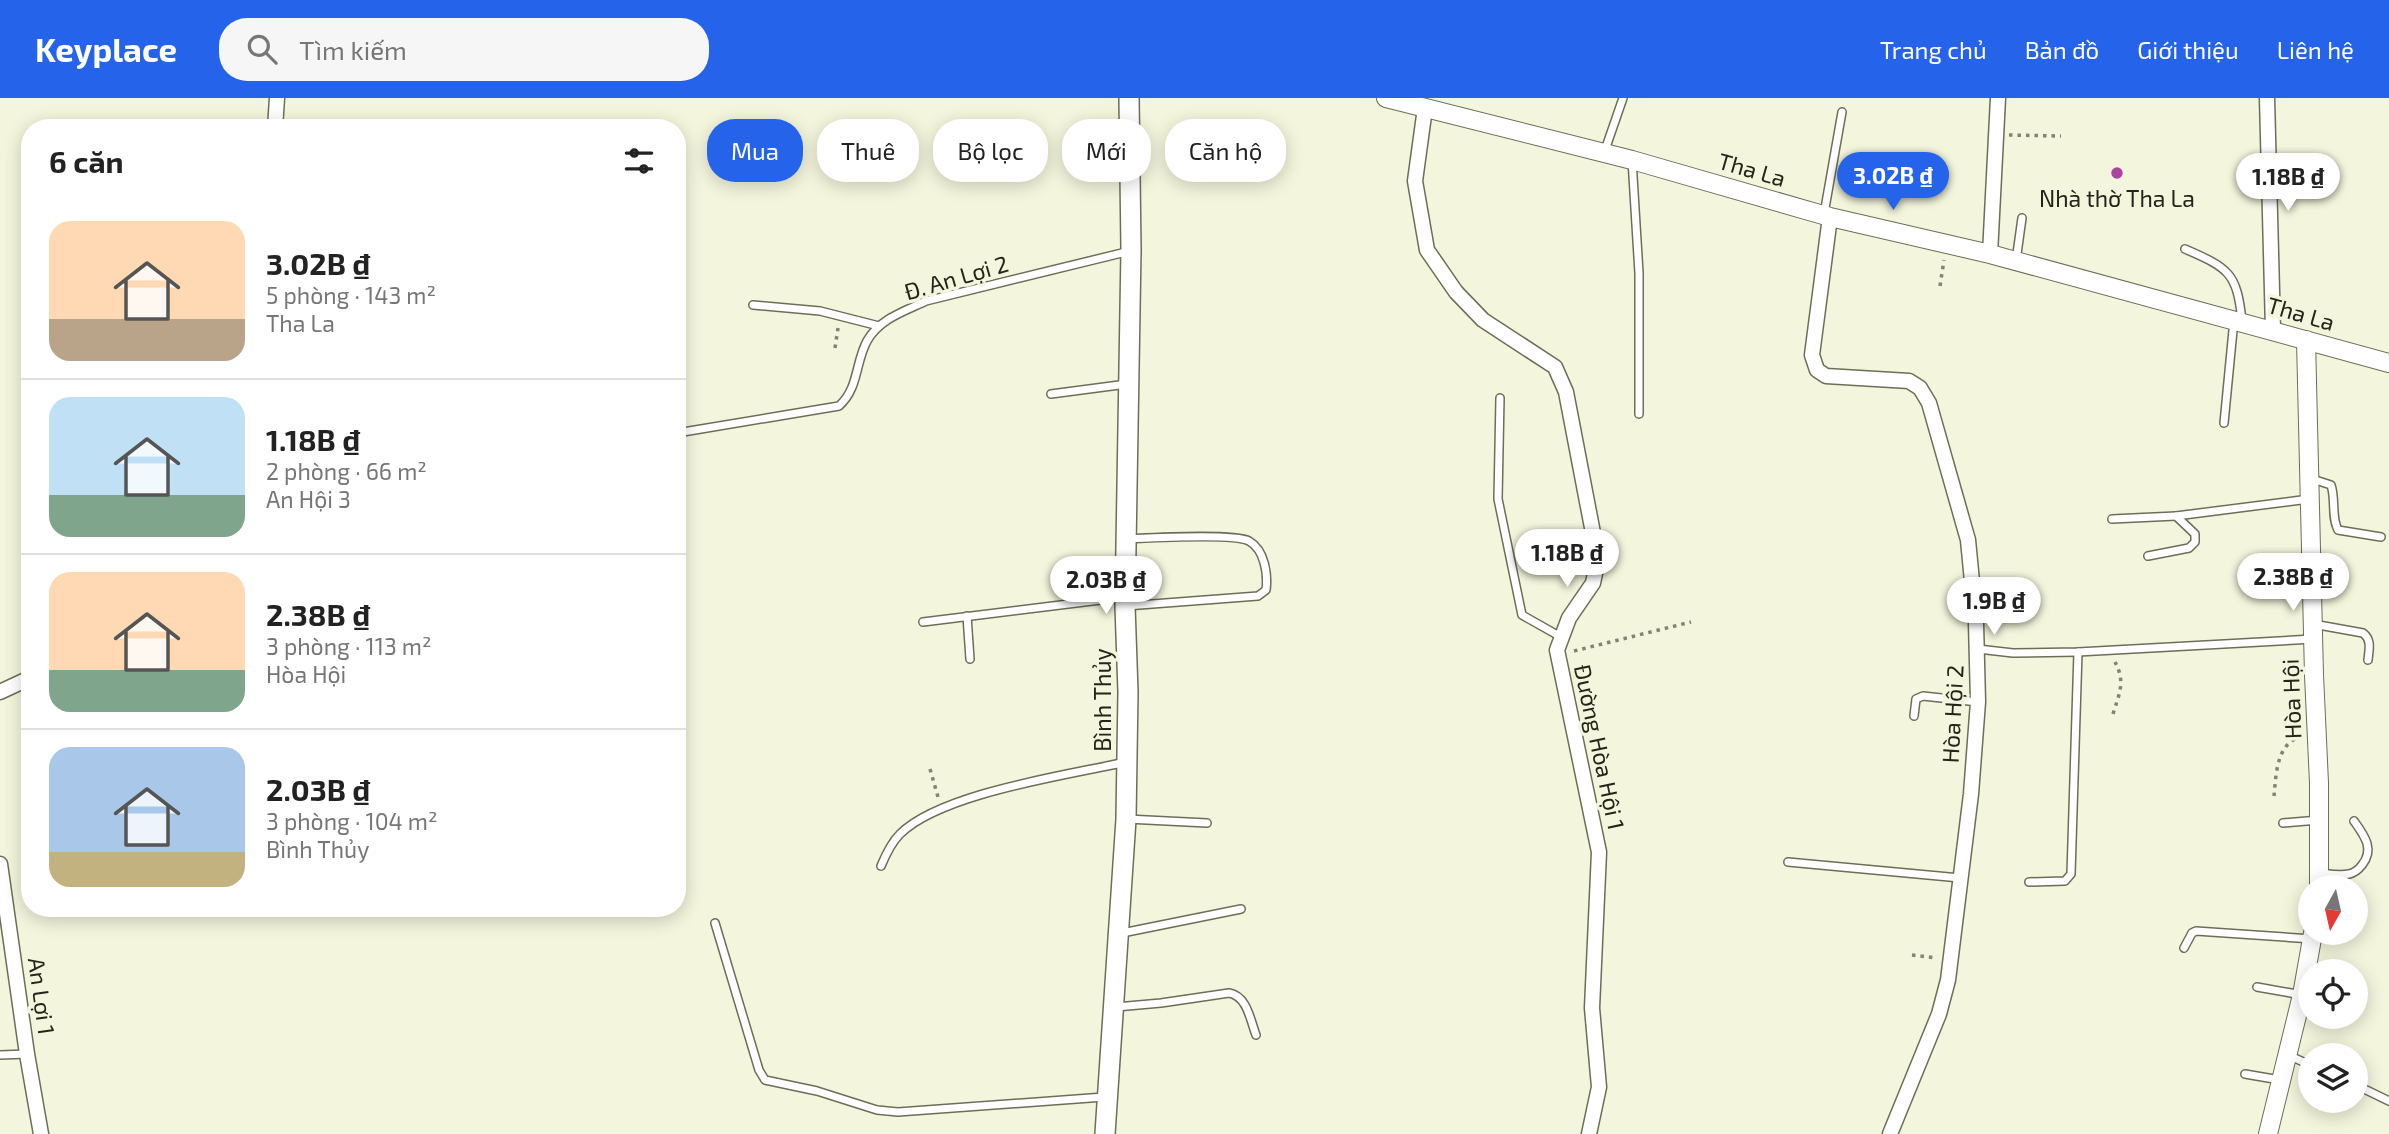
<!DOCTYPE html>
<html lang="vi">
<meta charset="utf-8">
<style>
:root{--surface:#fff;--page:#f6f6f6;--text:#222;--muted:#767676;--line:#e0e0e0;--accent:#2563eb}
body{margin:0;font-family:"Exo 2",sans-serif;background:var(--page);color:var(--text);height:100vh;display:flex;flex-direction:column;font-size:26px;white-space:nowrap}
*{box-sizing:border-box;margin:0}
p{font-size:23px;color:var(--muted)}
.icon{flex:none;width:38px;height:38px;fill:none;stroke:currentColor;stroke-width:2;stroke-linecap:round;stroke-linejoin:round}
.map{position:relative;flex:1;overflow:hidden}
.sheet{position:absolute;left:21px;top:21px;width:665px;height:798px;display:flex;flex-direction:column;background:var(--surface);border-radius:28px;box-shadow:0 4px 18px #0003}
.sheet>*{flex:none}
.top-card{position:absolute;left:707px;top:21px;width:665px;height:63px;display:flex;gap:14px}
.needle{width:46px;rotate:188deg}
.buttons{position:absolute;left:2298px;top:777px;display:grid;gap:14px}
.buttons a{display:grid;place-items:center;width:70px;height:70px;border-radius:50%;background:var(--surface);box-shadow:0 4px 18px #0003;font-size:35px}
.price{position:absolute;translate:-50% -60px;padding:0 16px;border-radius:24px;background:#fff;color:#222;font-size:23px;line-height:46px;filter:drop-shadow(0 2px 4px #0008)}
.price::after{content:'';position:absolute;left:50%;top:42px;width:21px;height:16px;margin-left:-10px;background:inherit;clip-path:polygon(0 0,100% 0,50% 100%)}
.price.current{background:var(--accent);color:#fff}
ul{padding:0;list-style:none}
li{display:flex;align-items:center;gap:21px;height:175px;padding:0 28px}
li+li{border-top:2px solid var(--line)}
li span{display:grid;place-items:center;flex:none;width:196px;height:140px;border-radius:21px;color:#555}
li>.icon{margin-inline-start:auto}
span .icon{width:84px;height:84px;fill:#fffc;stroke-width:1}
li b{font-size:30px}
h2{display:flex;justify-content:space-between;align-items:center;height:84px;padding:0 28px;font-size:30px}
.pill{padding:0 24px;border-radius:28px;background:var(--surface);box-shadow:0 4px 18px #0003;font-size:24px;line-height:63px}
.pill.current{background:var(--accent);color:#fff}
header{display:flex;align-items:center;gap:42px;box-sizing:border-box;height:98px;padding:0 35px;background:var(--accent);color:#fff}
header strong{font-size:33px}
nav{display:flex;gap:38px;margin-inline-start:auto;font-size:24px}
.search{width:490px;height:63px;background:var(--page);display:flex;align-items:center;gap:18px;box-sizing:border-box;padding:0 24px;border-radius:28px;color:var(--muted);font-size:26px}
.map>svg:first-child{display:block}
</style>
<header>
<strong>Keyplace</strong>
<div class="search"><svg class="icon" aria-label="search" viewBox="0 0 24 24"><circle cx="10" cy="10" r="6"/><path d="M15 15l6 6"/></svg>Tìm kiếm</div>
<nav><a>Trang chủ</a><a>Bản đồ</a><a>Giới thiệu</a><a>Liên hệ</a></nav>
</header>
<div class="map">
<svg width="2389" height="1036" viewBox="0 0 2389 1036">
<rect width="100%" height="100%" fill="#f3f5dc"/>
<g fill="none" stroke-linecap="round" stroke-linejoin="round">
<g stroke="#6c6e58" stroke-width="10">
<g id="service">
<path d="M1604,55L1623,0"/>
<path d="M1632,62L1639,175V316"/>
<path d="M1824,116L1842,14"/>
<path d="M2185,151C2229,170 2237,175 2242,223"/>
<path d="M2016,163L2022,120"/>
<path d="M753,207L820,213L879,228"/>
<path d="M1051,296L1127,286"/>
<path d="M1500,300L1498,401L1522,517L1561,539"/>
<path d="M2224,325L2234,222"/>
<path d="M677,335L839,308C859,290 855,265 867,243C879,221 905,213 926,203L1130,153"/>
<path d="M2309,380L2331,387C2336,402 2331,419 2338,432L2381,439"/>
<path d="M2112,421L2176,418"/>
<path d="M2148,458L2189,450L2195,444V436L2176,418L2309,401"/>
<path d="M1126,508L1258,498L1266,492C1268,477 1265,452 1249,443C1234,435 1150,440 1127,441"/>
<path d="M967,518L970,561"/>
<path d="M923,524L1125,499"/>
<path d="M2313,526L2363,535C2372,542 2369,551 2368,562"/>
<path d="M1978,551L2013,555L2078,554L2313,541"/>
<path d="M1914,618L1916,601L1923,598L1978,604"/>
<path d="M1127,721L1207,725"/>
<path d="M2283,725L2319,722"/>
<path d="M1788,764L1960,780"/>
<path d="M881,768C886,756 891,745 900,736C941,695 1068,677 1126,664"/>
<path d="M2321,775C2329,776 2340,778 2349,776C2354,775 2359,771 2362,767C2375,751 2364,737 2354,723"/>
<path d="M2029,784L2065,783L2071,776L2078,554"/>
<path d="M715,825L759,972L765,982L817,993L877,1012L898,1014L1104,999"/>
<path d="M1122,835L1241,811"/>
<path d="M2184,850L2192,835L2196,833L2312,841"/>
<path d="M2257,889L2302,897"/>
<path d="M1116,909L1161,905L1229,895C1247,898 1250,921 1256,937"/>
<path d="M0,957L27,956"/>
<path d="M2288,957L2310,967"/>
<path d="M2245,976L2280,982"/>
<path d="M2356,987L2389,1003"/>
</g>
</g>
<g stroke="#6c6e58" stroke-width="17">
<g id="minor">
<path d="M2267,0L2273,232"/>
<path d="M1425,10L1415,83L1427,152L1456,194L1483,222L1555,269L1566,294L1598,461L1593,485L1569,520L1557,552L1599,754L1592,910L1599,989L1589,1036"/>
<path d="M275,30L277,0"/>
<path d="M1830,119L1812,257L1817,272L1826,278L1909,283L1920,290L1929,305L1968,442L1976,525L1978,604L1971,696L1948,882L1939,916L1890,1036"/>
<path d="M1990,156L1998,0"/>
<path d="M0,594L30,580"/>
<path d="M0,766L27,956L41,1036"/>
</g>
</g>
<g stroke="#6c6e58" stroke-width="20">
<g id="tertiary">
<path d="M1386,0L1632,62L1830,119L1990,156L2389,265"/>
<path d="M2306,242L2314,577L2319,685V789"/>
<path d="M2268,1036L2302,897L2313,835"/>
</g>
</g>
<g stroke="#6c6e58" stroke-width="22">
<path id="secondary" d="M1105,1036L1126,721L1128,594L1125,508L1131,152L1129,0"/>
</g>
<g stroke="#828372" stroke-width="3.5" stroke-dasharray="3.5 5" stroke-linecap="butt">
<path d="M2009,37L2061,38"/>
<path d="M1940,188L1944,162"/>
<path d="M835,250L838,230"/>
<path d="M1574,553L1691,524"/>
<path d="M2113,616C2119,596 2126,584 2115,564"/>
<path d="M930,671L938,699"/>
<path d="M2274,698C2276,678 2276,645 2301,639"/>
<path d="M1912,857L1937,860"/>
</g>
<use href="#service" stroke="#fff" stroke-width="7"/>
<use href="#minor" stroke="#fff" stroke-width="14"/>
<use href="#tertiary" stroke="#fff" stroke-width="18"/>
<use href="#secondary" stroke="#fff" stroke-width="19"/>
</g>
<circle fill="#ac42a2" stroke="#f3f5dc" stroke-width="2.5" cx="2117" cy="75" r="7"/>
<g text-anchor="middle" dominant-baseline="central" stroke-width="7" stroke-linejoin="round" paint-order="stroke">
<g font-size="23" fill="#24241b" stroke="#f3f5dc">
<text transform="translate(1752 71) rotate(16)">Tha La</text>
<text transform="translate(956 179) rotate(-16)">Đ. An Lợi 2</text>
<text transform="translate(2301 215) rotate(16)">Tha La</text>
<text transform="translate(2291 601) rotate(-92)">Hòa Hội</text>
<text transform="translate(1102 602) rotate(-90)">Bình Thủy</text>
<text transform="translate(1952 616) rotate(-87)">Hòa Hội 2</text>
<text transform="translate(1600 649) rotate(78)">Đường Hòa Hội 1</text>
<text transform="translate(42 898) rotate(82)">An Lợi 1</text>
</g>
<g font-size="23" fill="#24241b" stroke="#f3f5dc">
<text x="2117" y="100">Nhà thờ Tha La</text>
</g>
</g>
</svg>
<div class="buttons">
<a><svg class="needle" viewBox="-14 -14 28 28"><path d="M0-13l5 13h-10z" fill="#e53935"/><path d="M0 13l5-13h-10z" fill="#767676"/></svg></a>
<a><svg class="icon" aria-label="locate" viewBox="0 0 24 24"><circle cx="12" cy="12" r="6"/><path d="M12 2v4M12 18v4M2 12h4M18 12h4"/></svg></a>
<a><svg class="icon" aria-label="layers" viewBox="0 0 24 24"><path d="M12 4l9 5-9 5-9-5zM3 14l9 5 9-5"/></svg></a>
</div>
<b class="price current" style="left:1893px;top:114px">3.02B ₫</b>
<b class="price" style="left:2288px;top:115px">1.18B ₫</b>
<b class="price" style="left:1567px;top:491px">1.18B ₫</b>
<b class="price" style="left:2293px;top:515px">2.38B ₫</b>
<b class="price" style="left:1106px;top:518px">2.03B ₫</b>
<b class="price" style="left:1994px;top:539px">1.9B ₫</b>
<div class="top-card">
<a class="pill current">Mua</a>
<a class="pill">Thuê</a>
<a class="pill">Bộ lọc</a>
<a class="pill">Mới</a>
<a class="pill">Căn hộ</a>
</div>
<section class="sheet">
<h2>6 căn<svg class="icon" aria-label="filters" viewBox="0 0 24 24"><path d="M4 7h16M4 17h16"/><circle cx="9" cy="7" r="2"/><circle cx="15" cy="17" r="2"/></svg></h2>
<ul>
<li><span style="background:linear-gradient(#ffd9b3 70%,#b9a48a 0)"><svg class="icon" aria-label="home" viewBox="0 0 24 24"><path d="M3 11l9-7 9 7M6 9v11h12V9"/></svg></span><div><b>3.02B ₫</b><p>5 phòng · 143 m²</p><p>Tha La</p></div></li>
<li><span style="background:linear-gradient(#bfe0f5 70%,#7fa58c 0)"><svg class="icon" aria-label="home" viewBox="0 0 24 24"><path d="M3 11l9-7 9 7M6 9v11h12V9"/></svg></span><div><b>1.18B ₫</b><p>2 phòng · 66 m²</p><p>An Hội 3</p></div></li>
<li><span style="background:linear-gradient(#ffd9b3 70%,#7fa58c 0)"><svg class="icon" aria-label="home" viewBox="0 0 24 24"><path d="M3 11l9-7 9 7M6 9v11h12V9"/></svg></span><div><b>2.38B ₫</b><p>3 phòng · 113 m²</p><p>Hòa Hội</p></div></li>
<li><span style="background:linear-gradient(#a9c7e8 75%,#c2b280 0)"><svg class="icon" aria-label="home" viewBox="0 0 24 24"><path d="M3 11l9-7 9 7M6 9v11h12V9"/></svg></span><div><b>2.03B ₫</b><p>3 phòng · 104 m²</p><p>Bình Thủy</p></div></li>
</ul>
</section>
</div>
